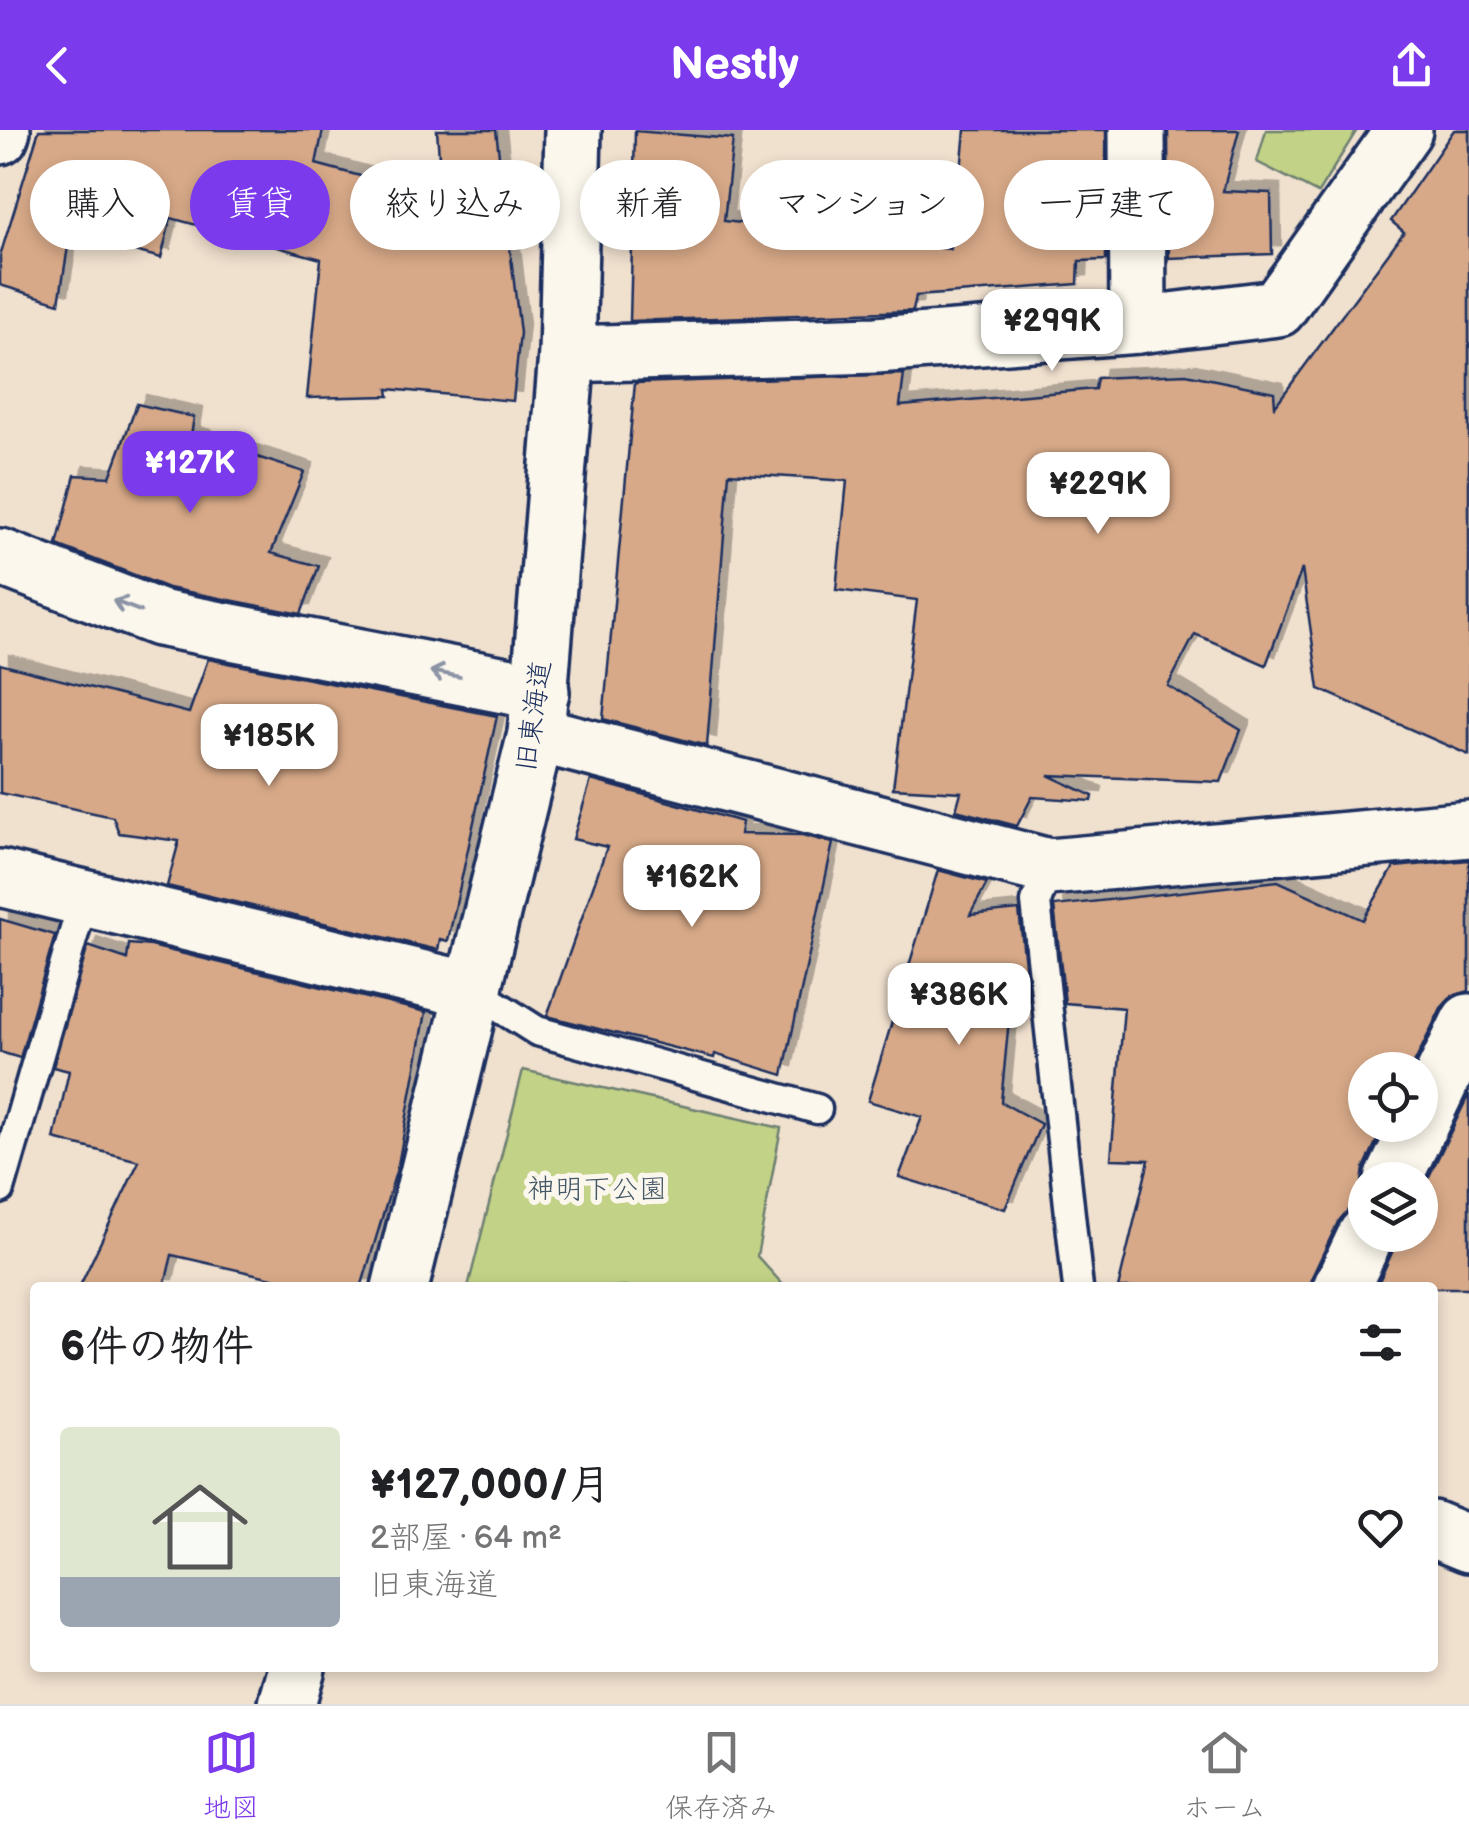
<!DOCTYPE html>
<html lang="ja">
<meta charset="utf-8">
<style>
:root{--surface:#fff;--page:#f6f6f6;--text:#202124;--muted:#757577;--line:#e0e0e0;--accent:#7c3aed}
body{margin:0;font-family:"Balsamiq Sans","Klee One",sans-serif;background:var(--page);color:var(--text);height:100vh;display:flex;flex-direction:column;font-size:38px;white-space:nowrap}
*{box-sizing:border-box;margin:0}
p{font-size:32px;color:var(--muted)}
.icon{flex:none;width:55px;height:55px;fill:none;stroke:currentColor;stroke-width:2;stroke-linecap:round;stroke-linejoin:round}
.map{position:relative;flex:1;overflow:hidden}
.sheet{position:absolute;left:30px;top:1152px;width:1408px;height:390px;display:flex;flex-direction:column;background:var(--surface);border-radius:10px;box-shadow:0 5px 15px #0003}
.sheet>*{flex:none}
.hud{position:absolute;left:30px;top:30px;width:1410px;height:90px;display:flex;gap:20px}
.buttons{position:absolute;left:1348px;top:922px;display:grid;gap:20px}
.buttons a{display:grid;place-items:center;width:90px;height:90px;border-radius:50%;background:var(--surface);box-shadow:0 5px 15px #0003;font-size:50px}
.price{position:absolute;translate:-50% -85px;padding:0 22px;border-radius:20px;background:#fff;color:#222;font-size:32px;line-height:65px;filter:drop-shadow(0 2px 5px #0008)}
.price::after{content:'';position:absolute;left:50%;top:60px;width:30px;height:22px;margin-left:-15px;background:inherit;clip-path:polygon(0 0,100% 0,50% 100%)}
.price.on{background:var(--accent);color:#fff}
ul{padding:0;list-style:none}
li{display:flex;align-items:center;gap:30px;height:250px;padding:0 30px}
li span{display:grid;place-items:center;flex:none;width:280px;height:200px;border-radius:10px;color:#555}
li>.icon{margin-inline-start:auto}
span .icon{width:120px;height:120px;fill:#fffc;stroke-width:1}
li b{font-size:42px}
h2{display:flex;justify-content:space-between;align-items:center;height:120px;padding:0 30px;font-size:42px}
.pill{padding:0 35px;border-radius:45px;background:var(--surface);box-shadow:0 5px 15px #0003;font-size:35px;line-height:90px}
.pill.on{background:var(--accent);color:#fff}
header{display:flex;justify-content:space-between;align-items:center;height:130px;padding:0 30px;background:var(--accent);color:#fff;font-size:45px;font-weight:700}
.tabs{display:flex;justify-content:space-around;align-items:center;height:140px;border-top:2px solid var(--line);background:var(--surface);font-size:28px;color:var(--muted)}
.tabs a{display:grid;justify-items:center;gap:5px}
.tabs .on{color:var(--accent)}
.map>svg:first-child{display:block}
</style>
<header><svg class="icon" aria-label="back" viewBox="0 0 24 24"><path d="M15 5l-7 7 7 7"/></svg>Nestly<svg class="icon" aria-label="share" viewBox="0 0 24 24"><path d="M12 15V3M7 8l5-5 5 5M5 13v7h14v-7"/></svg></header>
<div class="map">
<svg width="1469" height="1574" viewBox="0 0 1469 1574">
<defs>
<filter id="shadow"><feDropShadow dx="9" dy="-9" stdDeviation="0" flood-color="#0004"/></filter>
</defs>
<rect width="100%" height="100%" fill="#f0e0ce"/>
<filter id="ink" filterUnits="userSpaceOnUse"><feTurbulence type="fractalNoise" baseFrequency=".01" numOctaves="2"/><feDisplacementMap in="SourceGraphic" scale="20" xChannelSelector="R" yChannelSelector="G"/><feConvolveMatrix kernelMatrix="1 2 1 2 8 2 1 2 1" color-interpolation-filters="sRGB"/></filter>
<g filter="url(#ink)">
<g fill="#c2d286" stroke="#6e8072" stroke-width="2.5">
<path d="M1266,0H1357L1318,63L1257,32Z"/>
<path d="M523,940L781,998L757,1126L785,1157H468Z"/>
</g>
<g fill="#d7a988" stroke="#1b2f5e" stroke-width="2.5" filter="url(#shadow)">
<path d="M39,0H323L316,34L442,68L437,0H496L520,203L513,271L388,259L389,266L307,268L321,129L171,88L161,128L70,104L59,173L0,155V126Z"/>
<path d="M965,0H1106V130L1079,131L1078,154L916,166L913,181L630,191L635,1L733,9L724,91L950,119L948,83L957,82Z"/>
<path d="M1168,0H1239L1223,61L1271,63L1272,124L1169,128Z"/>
<path d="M1454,0H1469V625L1319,559L1302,439L1266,535L1195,504L1168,556L1241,600L1221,652L1048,645L1093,666L1092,671L1032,667L1017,696L956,680L961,662L893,658L917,470L836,460L847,351L729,343L707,616L603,589L635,253L904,244L900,276L1095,259L1097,248L1186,244L1274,262L1275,276L1404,102L1391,91Z"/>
<path d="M137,274L194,287L191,306L304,342L271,423L319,436L301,484L168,458L57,415L75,345L110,347Z"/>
<path d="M208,529L497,586L448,811L440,809L438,820L167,756L179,711L119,703L113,687L0,663V534L189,583Z"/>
<path d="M591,650L742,692L740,704L802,705L833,713L783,945L715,924L714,928L547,886L607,717L573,709Z"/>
<path d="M1469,730V861L1452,866L1441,878L1411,940H1365V995H1384L1364,1038L1362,1052L1365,1074L1349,1079L1338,1092L1313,1145L1310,1158H1118L1149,1030L1111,1029L1124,878L1065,873L1054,776L1278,751L1363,790L1394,737Z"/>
<path d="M938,740L987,753L970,785L1019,780L1029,871L1011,869L1001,972L1041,994L1005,1079L899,1047L922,987L868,971Z"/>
<path d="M0,789L55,805L20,928L0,922Z"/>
<path d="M129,814L151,816L426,882L398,1035L361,1158H316L172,1125L164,1158H79L139,1031L54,1009L69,941L53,937L88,816L127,829Z"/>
<path d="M1469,964V1158H1376L1394,1118L1397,1105H1420V1065Z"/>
</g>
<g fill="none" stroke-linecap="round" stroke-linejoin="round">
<g stroke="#1b2f5e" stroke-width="35">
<g id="service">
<path d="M1049,737L1036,772L1078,1158"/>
<path d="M474,861L537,901L817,979"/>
<path d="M0,1059L84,768"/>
</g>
</g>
<g stroke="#1b2f5e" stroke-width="62">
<g id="minor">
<path d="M1137,0L1138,195"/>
<path d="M0,6L2,0"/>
<path d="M567,224L876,215L1138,195L1278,178L1404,0"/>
<path d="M0,427L159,488L541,562"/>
<path d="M536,604L1049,737L1469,699"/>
<path d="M0,748L474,861"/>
<path d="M1420,994L1469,892"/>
<path d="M1393,1050L1419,995"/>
<path d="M1341,1158L1366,1105"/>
<path d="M1432,1399L1469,1414"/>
</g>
</g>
<g stroke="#1b2f5e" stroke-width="62">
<g id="tertiary">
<path d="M400,1158L536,604L567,224L573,0"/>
<path d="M287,1574L297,1538"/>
</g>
</g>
<use href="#service" stroke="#fbf7ec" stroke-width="28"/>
<use href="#minor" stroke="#fbf7ec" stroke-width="55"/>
<use href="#tertiary" stroke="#fbf7ec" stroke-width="55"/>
</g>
<defs><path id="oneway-shaft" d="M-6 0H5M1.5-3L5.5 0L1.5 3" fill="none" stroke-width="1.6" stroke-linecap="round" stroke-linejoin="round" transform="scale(2.5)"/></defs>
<g stroke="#8b93a5">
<use href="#oneway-shaft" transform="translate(127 476) rotate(-159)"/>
<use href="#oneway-shaft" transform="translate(445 544) rotate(-169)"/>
</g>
</g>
<g text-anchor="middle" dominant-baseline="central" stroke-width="10" stroke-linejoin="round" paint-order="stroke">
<g font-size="28" fill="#1b2f5e" stroke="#fbf7ec">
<text transform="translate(534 586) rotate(-82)">旧東海道</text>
</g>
<g font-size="28" fill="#455868" stroke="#fbf7ec">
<text x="597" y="1059">神明下公園</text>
</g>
</g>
</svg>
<div class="buttons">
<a><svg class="icon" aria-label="locate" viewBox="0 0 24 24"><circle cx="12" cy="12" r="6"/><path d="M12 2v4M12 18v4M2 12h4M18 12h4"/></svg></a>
<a><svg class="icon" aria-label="layers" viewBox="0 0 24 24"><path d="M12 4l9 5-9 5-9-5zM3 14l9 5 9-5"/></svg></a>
</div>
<b class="price" style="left:1052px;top:244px">¥299K</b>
<b class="price on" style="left:190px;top:386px">¥127K</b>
<b class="price" style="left:1098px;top:407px">¥229K</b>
<b class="price" style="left:269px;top:659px">¥185K</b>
<b class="price" style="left:692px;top:800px">¥162K</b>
<b class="price" style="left:959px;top:918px">¥386K</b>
<div class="hud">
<a class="pill">購入</a>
<a class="pill on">賃貸</a>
<a class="pill">絞り込み</a>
<a class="pill">新着</a>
<a class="pill">マンション</a>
<a class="pill">一戸建て</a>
</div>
<section class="sheet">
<h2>6件の物件<svg class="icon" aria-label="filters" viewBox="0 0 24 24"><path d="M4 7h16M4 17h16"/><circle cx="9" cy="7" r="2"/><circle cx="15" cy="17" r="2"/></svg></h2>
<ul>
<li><span style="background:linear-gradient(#dfe7d0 75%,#9aa5b1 0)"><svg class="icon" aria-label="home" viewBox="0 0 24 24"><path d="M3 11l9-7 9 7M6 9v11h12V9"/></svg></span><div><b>¥127,000/月</b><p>2部屋 · 64 m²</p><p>旧東海道</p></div><svg class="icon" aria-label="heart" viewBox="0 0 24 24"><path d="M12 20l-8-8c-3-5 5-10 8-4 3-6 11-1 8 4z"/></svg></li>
</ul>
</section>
</div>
<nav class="tabs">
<a class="on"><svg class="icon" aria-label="map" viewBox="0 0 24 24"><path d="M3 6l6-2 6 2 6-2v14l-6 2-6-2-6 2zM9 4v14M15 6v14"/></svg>地図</a>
<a><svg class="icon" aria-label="saved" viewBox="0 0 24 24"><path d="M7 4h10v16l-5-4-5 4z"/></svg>保存済み</a>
<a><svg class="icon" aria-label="home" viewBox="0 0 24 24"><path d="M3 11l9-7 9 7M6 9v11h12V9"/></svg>ホーム</a>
</nav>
